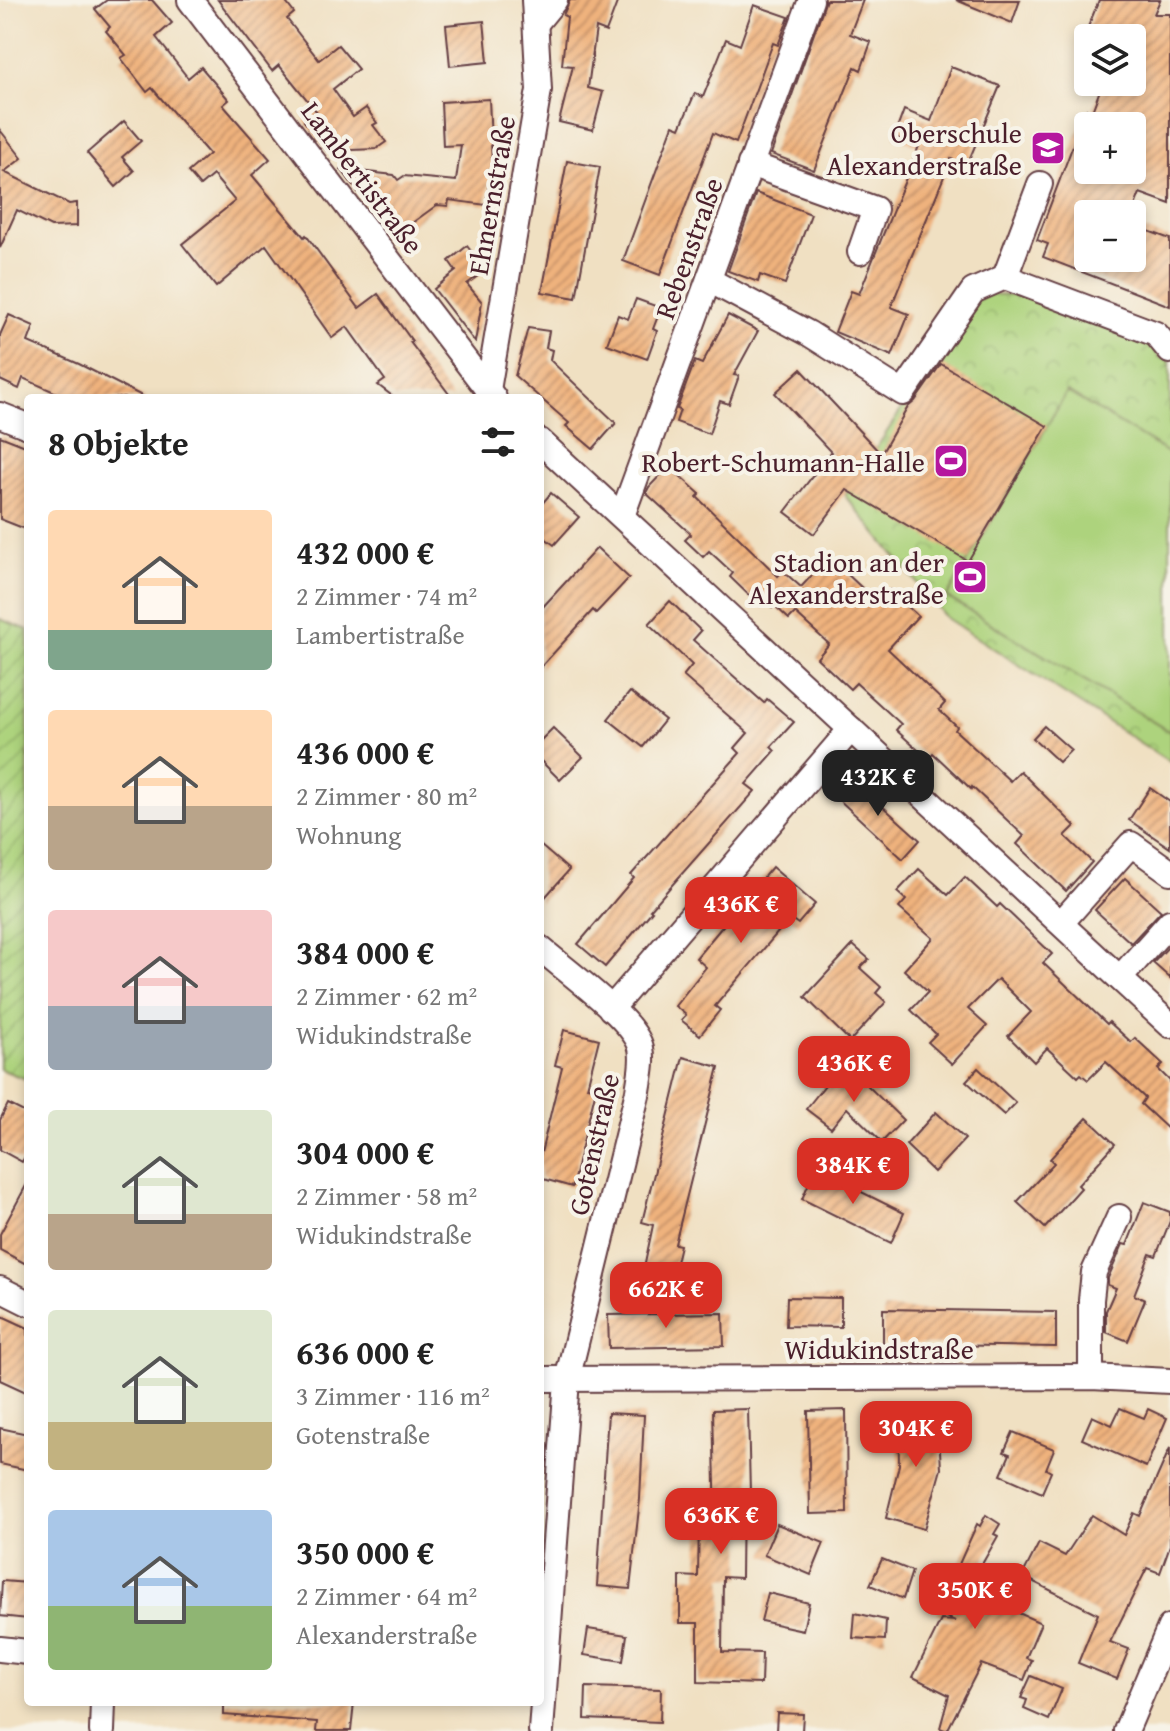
<!DOCTYPE html>
<html lang="de">
<meta charset="utf-8">
<style>
:root{--surface:#fff;--page:#f6f6f6;--text:#222;--muted:#767676;--accent:#d93025}
body{margin:0;font-family:"Gentium Book Plus",serif;background:var(--page);color:var(--text);height:100vh;display:flex;flex-direction:column;font-size:30px;white-space:nowrap}
*{box-sizing:border-box;margin:0}
p{font-size:26px;color:var(--muted)}
.icon{flex:none;width:44px;height:44px;fill:none;stroke:currentColor;stroke-width:2;stroke-linecap:round;stroke-linejoin:round}
.map{position:relative;flex:1;overflow:hidden}
.panel{position:absolute;left:24px;top:394px;width:520px;height:1312px;display:flex;flex-direction:column;background:var(--surface);border-radius:8px;box-shadow:0 4px 12px #0003}
.panel>*{flex:none}
.controls{position:absolute;left:1074px;top:24px;display:grid;gap:16px}
.controls a{display:grid;place-items:center;width:72px;height:72px;border-radius:8px;background:var(--surface);box-shadow:0 4px 12px #0003;font-size:40px}
.price{position:absolute;translate:-50% -68px;padding:0 18px;border-radius:16px;background:var(--accent);color:#fff;font-size:26px;line-height:52px;filter:drop-shadow(0 2px 4px #0008)}
.price::after{content:'';position:absolute;left:50%;top:48px;width:24px;height:18px;margin-left:-12px;background:inherit;clip-path:polygon(0 0,100% 0,50% 100%)}
.price.on{background:#222;color:#fff}
ul{padding:0;list-style:none}
li{display:flex;align-items:center;gap:24px;height:200px;padding:0 24px}
li span{display:grid;place-items:center;flex:none;width:224px;height:160px;border-radius:8px;color:#555}
li>.icon{margin-inline-start:auto}
span .icon{width:96px;height:96px;fill:#fffc;stroke-width:1}
li b{font-size:34px}
h2{display:flex;justify-content:space-between;align-items:center;height:96px;padding:0 24px;font-size:34px}
.map>svg:first-child{display:block}
</style>
<div class="map">
<svg width="1170" height="1731" viewBox="0 0 1170 1731">
<defs>
<pattern id="park-crowns" width="20" height="18" patternUnits="userSpaceOnUse" patternTransform="scale(2)"><rect width="20" height="18" fill="#add37d"/><path d="M2 6a3 3 0 1 1 6 0M12 15a3 3 0 1 1 6 0" fill="none" stroke="#96b56c"/></pattern>
<pattern id="garden-furrows" width="10" height="10" patternUnits="userSpaceOnUse" patternTransform="scale(2)"><rect width="10" height="10" fill="#add37d"/><path d="M-1 1l2-2M0 10L10 0M9 11l2-2" fill="none" stroke="#96b56c"/></pattern>
<pattern id="building-hatch" width="6" height="6" patternUnits="userSpaceOnUse" patternTransform="scale(2)"><rect width="6" height="6" fill="#efb27d"/><path d="M-1 1l2-2M0 6l6-6M5 7l2-2" fill="none" stroke="#c49067"/></pattern>
</defs>
<rect width="100%" height="100%" fill="#f7f3e8"/>
<filter id="ink" filterUnits="userSpaceOnUse"><feTurbulence type="fractalNoise" baseFrequency=".0125" numOctaves="2"/><feDisplacementMap in="SourceGraphic" scale="16" xChannelSelector="R" yChannelSelector="G"/><feConvolveMatrix kernelMatrix="1 2 1 2 8 2 1 2 1" color-interpolation-filters="sRGB"/></filter>
<filter id="wash" filterUnits="userSpaceOnUse"><feTurbulence type="fractalNoise" baseFrequency=".006" numOctaves="4" result="noise"/><feDisplacementMap in="SourceGraphic" scale="32" xChannelSelector="R" yChannelSelector="G"/><feGaussianBlur stdDeviation="1.8" result="paint"/><feColorMatrix in="noise" values="0 0 0 0 0 0 0 0 0 0 0 0 0 0 0 0 0 1.4 0 .05"/><feComposite in="paint" operator="in"/></filter>
<g filter="url(#wash)">
<rect width="100%" height="100%" fill="#f0e0c2"/>
<path fill="url(#park-crowns)" stroke="#7c7954" stroke-width="2" d="M991,294L1024,296L1152,345L1159,357L1170,361V454L1067,392L947,597L1170,732V762L946,618L845,496L972,302Z"/>
<path fill="url(#garden-furrows)" stroke="#7c7954" stroke-width="2" d="M0,619L28,630V1080L0,1069Z"/>
<path fill="#add37d" stroke="#7c7954" stroke-width="2" d="M1067,392L1170,454V732L947,597Z"/>
<g id="blocks">
<g fill="url(#building-hatch)" fill-rule="evenodd">
<path d="M107,0H152L172,23L156,37L188,78L201,67L229,100L223,105L270,159L252,175L304,237L306,235L359,308L378,294L412,341L410,342L452,398H395L378,385L385,380L347,327L332,338L266,245L216,287L182,244L235,201L213,175L200,186L188,172L209,154L152,88L147,92L121,58L126,55L106,31L110,27L95,9Z"/>
<path d="M218,0H284L294,13L287,19L319,60L338,45L358,69L333,89L353,117L366,108L377,123L373,125L386,142L376,149L327,151L304,121L317,112L279,65L272,71Z"/>
<path d="M570,0H618L606,32L596,28L588,88L603,92L593,130L559,122L573,66L562,65L567,17L563,15Z"/>
<path d="M826,0H863L850,34L871,42L861,70L855,67L814,170L771,154Z"/>
<path d="M956,0H1020L1012,23Z"/>
<path d="M1099,0H1160L1154,14H1170V204L1140,193L1132,214H1088V258H1132V225L1170,239V306L1043,257L1048,244L1037,240L1086,111L1088,122L1103,82H1132V38H1117L1088,27ZM1088,126H1132V170H1088Z"/>
<path d="M754,5L789,17L778,45L773,43L736,143L713,133L660,275L623,261L673,125L680,128L695,93L703,97L726,39L740,45Z"/>
<path d="M484,21L488,62L450,66L446,25Z"/>
<path d="M951,67L1000,86L967,165L951,159L891,307L909,314L892,356L835,332L851,291L859,294L919,146L894,137L904,110L931,121Z"/>
<path d="M489,99L492,162L486,205L449,200L448,206L437,205L394,236L360,189L358,192L341,169L394,175L398,180L404,176L456,181L461,145L443,146L441,102Z"/>
<path d="M124,121L141,141L122,157L134,171L116,187L87,153Z"/>
<path d="M0,130L22,158L4,172L69,204L77,203V226L51,227L17,210L0,248Z"/>
<path d="M567,161L600,167L576,298L542,292Z"/>
<path d="M756,193L811,214L785,284L760,275L758,282L728,271Z"/>
<path d="M467,246L486,270L467,284L482,302L475,342L434,289L456,271L449,261Z"/>
<path d="M636,299L661,308L653,329L657,331L647,359L607,344L618,315L628,319Z"/>
<path d="M9,315L34,326L28,342L79,364L146,398H68L23,378L19,389L0,380V335Z"/>
<path d="M728,315L758,331L734,375L739,376L729,404L720,401L709,434L676,422L680,410L677,409L695,361L702,364Z"/>
<path d="M528,328L549,331L546,348L552,350L550,360L616,423L593,449L566,426L569,423L515,376Z"/>
<path d="M941,364L1047,426L968,561L847,490L814,534L785,512L831,452L775,393L801,369L881,454L908,407L915,401Z"/>
<path d="M0,436L28,447V530L0,519Z"/>
<path d="M669,466L700,494L697,497L778,576L783,571L801,587L829,557L878,603L890,590L918,616L888,649L945,703L939,710L957,727L955,730L1010,781L1020,771L1075,826L1065,836L1092,862L1066,891L1017,844L1024,836L972,787L971,789L933,753L928,759L896,730L901,724L856,683L850,689L817,658L829,644L795,613L789,619L774,605L772,608L765,601L760,606L730,577L733,573L709,551L703,557L685,540L691,534L646,493L649,487Z"/>
<path d="M551,493L579,517L554,545L540,534V506Z"/>
<path d="M597,548L629,578L596,613L593,610L540,668V610Z"/>
<path d="M670,601L701,631L693,640L764,703L767,699L794,722L771,747L775,751L746,784L755,791L650,910L652,911L605,967L578,944L634,878L631,875L740,753L735,748L748,733L683,676L692,665L649,624Z"/>
<path d="M630,692L665,720L643,747L608,719Z"/>
<path d="M1044,726L1071,750L1059,762L1033,738Z"/>
<path d="M553,728L583,757L560,780L540,760V741Z"/>
<path d="M854,777L871,793L870,795L920,840L903,859L836,797Z"/>
<path d="M1150,788L1170,802V848L1129,820Z"/>
<path d="M540,845L569,870L540,903Z"/>
<path d="M772,867L815,904L798,924L790,918L715,1006L720,1010L700,1035L681,1020L686,1015L675,1006L706,967L696,958Z"/>
<path d="M919,869L948,895L965,877L997,907L1000,904L1052,954L1043,963L1107,1024L1109,1022L1131,1042L1135,1038L1163,1064L1158,1069L1170,1081V1131L1141,1104L1145,1098L1106,1062L1088,1080L1081,1074L1078,1077L1047,1048L1034,1062L1008,1036L1031,1012L998,979L968,1009L987,1026L952,1064L928,1042L936,1034L911,1010L928,992L904,970L933,938L899,908L906,900L897,892Z"/>
<path d="M1125,878L1161,911L1131,943L1095,910Z"/>
<path d="M853,945L869,959L860,968L881,987L876,993L886,1002L850,1041L805,997Z"/>
<path d="M1170,945V978L1153,963Z"/>
<path d="M564,1030L599,1039L587,1087L596,1089L572,1187L540,1178V1157L562,1067L555,1065Z"/>
<path d="M683,1057L719,1067L675,1244L680,1245L671,1284L642,1278L653,1225L642,1222Z"/>
<path d="M841,1065L865,1083L903,1120L882,1142L847,1108L831,1128L806,1109Z"/>
<path d="M978,1068L1016,1103L1004,1115L966,1081Z"/>
<path d="M8,1104L28,1114V1151L22,1162L0,1150V1120Z"/>
<path d="M936,1112L965,1139L934,1172L906,1145Z"/>
<path d="M1087,1118L1115,1144L1078,1185L1081,1188L1045,1228L1017,1202L1054,1163L1050,1159Z"/>
<path d="M815,1169L904,1213L891,1243L802,1199Z"/>
<path d="M28,1182V1265L0,1250V1234Z"/>
<path d="M1144,1202L1170,1212V1221L1156,1256L1150,1254L1134,1295L1145,1300L1128,1341L1106,1332V1311L1116,1288L1108,1285V1278L1123,1244L1127,1245Z"/>
<path d="M787,1297L841,1298V1327L786,1326Z"/>
<path d="M883,1309L1056,1312V1347L883,1344Z"/>
<path d="M723,1313L724,1346L609,1348L608,1315Z"/>
<path d="M0,1315L28,1328V1393L0,1380Z"/>
<path d="M1120,1408L1144,1418L1148,1409L1167,1418L1146,1467L1082,1439L1092,1416L1112,1425Z"/>
<path d="M748,1409L750,1493H742L741,1578L723,1577L722,1652L762,1653L761,1684L698,1682V1623H680V1576L698,1577L699,1519L716,1520L713,1410Z"/>
<path d="M846,1410L847,1513L810,1514L808,1411Z"/>
<path d="M608,1413L644,1415L640,1499L630,1589L597,1586Z"/>
<path d="M938,1413L941,1469L924,1529L886,1518L899,1465L898,1415Z"/>
<path d="M0,1428L28,1434V1470L0,1464Z"/>
<path d="M1013,1432L1054,1449L1046,1469L1051,1472L1042,1493L1001,1475L1010,1454L1004,1452Z"/>
<path d="M1170,1448V1545L1160,1573L1147,1568L1110,1642L1129,1649L1117,1679L1078,1663L1098,1614L1022,1576L1039,1543L1065,1556L1092,1515L1124,1535L1134,1513L1140,1516Z"/>
<path d="M986,1515L1000,1524L994,1534L998,1536L969,1587L1014,1606L1012,1610L1041,1623L1026,1658L1032,1660L1024,1680L981,1664L947,1731L940,1728L949,1695L913,1677L941,1620L955,1621L937,1613L977,1524L980,1526Z"/>
<path d="M777,1524L824,1543L811,1575L764,1555Z"/>
<path d="M882,1559L912,1571L903,1599L870,1585Z"/>
<path d="M2,1581L28,1583V1619L0,1616Z"/>
<path d="M768,1593L809,1603L803,1630L761,1621Z"/>
<path d="M855,1613L886,1620L885,1640L853,1638Z"/>
<path d="M588,1629L627,1635L623,1661L584,1655Z"/>
<path d="M1031,1676L1062,1689L1049,1720L1024,1709L1027,1700L1021,1698Z"/>
<path d="M586,1687L661,1689L660,1722L585,1719Z"/>
<path d="M224,1702H354L351,1731H316L317,1722L224,1715Z"/>
<path d="M777,1713L803,1714L802,1731H776Z"/>
</g>
</g>
</g>
<g filter="url(#ink)">
<use href="#blocks" fill-opacity="0" stroke="#633c42" stroke-width="2"/>
<g fill="none" stroke-linecap="round" stroke-linejoin="round">
<g stroke="#633c42" stroke-width="28">
<g id="minor">
<path d="M190,0L494,398"/>
<path d="M537,22L555,0"/>
<path d="M750,164L875,209L860,252"/>
<path d="M1040,184L1005,277L1156,334L1170,351"/>
<path d="M709,280L808,333L903,393L973,291L1005,277"/>
<path d="M488,390L539,90L534,0"/>
<path d="M0,415L28,426"/>
<path d="M540,441L1170,1025"/>
<path d="M622,516L811,0"/>
<path d="M1061,923L1131,844L1170,872"/>
<path d="M540,948C564,969 635,1020 641,1048C644,1062 640,1077 638,1091L567,1380L541,1731"/>
<path d="M1120,978L1170,922"/>
<path d="M611,1009L851,729"/>
<path d="M0,1289L28,1303"/>
<path d="M1091,1377V1300L1094,1272L1119,1217"/>
<path d="M540,1379L1091,1377L1170,1381"/>
<path d="M0,1649L28,1652"/>
<path d="M102,1731L103,1702"/>
<path d="M1126,1731L1170,1627"/>
</g>
</g>
<use href="#minor" stroke="#fff" stroke-width="24"/>
</g>
</g>
<defs>
<g id="school-square" transform="scale(1.8)"><rect x="-9" y="-9" width="18" height="18" rx="4" fill="#b5179e" stroke="#f7f3e8"/><path d="M0-5L7-2L0 1L-7-2ZM-4 1L0 2.5L4 1V4Q0 6-4 4Z" fill="#fff"/></g>
<g id="stadium-square" transform="scale(1.8)"><rect x="-9" y="-9" width="18" height="18" rx="4" fill="#b5179e" stroke="#f7f3e8"/><path d="M0-5a6.5 5 0 1 0 0 10a6.5 5 0 1 0 0-10ZM-3.5-1.8h7v3.6h-7Z" fill="#fff"/></g>
</defs>
<g fill-rule="evenodd">
<use href="#school-square" x="1048" y="148"/>
<use href="#stadium-square" x="951" y="461"/>
<use href="#stadium-square" x="970" y="577"/>
</g>
<g text-anchor="middle" dominant-baseline="central" stroke-width="8" stroke-linejoin="round" paint-order="stroke">
<g font-size="28" fill="#4a1f2b" stroke="#f7f3e8" text-anchor="end">
<text x="1022" y="132">Oberschule<tspan x="1022" dy="32">Alexanderstraße</tspan></text>
<text x="925" y="461">Robert-Schumann-Halle</text>
<text x="944" y="561">Stadion an der<tspan x="944" dy="32">Alexanderstraße</tspan></text>
</g>
<g font-size="28" fill="#4a1f2b" stroke="#f7f3e8">
<text transform="translate(363 177) rotate(53)">Lambertistraße</text>
<text transform="translate(491 195) rotate(-80)">Ehnernstraße</text>
<text transform="translate(688 248) rotate(-70)">Rebenstraße</text>
<text transform="translate(593 1144) rotate(-77)">Gotenstraße</text>
<text x="879" y="1348">Widukindstraße</text>
</g>
</g>
</svg>
<div class="controls">
<a><svg class="icon" aria-label="layers" viewBox="0 0 24 24"><path d="M12 4l9 5-9 5-9-5zM3 14l9 5 9-5"/></svg></a>
<a>+</a>
<a>−</a>
</div>
<b class="price on" style="left:878px;top:818px">432K €</b>
<b class="price" style="left:741px;top:945px">436K €</b>
<b class="price" style="left:854px;top:1104px">436K €</b>
<b class="price" style="left:853px;top:1206px">384K €</b>
<b class="price" style="left:666px;top:1330px">662K €</b>
<b class="price" style="left:916px;top:1469px">304K €</b>
<b class="price" style="left:721px;top:1556px">636K €</b>
<b class="price" style="left:975px;top:1631px">350K €</b>
<section class="panel">
<h2>8 Objekte<svg class="icon" aria-label="filters" viewBox="0 0 24 24"><path d="M4 7h16M4 17h16"/><circle cx="9" cy="7" r="2"/><circle cx="15" cy="17" r="2"/></svg></h2>
<ul>
<li><span style="background:linear-gradient(#ffd9b3 75%,#7fa58c 0)"><svg class="icon" aria-label="home" viewBox="0 0 24 24"><path d="M3 11l9-7 9 7M6 9v11h12V9"/></svg></span><div><b>432 000 €</b><p>2 Zimmer · 74 m²</p><p>Lambertistraße</p></div></li>
<li><span style="background:linear-gradient(#ffd9b3 60%,#b9a48a 0)"><svg class="icon" aria-label="home" viewBox="0 0 24 24"><path d="M3 11l9-7 9 7M6 9v11h12V9"/></svg></span><div><b>436 000 €</b><p>2 Zimmer · 80 m²</p><p>Wohnung</p></div></li>
<li><span style="background:linear-gradient(#f6c9c9 60%,#9aa5b1 0)"><svg class="icon" aria-label="home" viewBox="0 0 24 24"><path d="M3 11l9-7 9 7M6 9v11h12V9"/></svg></span><div><b>384 000 €</b><p>2 Zimmer · 62 m²</p><p>Widukindstraße</p></div></li>
<li><span style="background:linear-gradient(#dfe7d0 65%,#b9a48a 0)"><svg class="icon" aria-label="home" viewBox="0 0 24 24"><path d="M3 11l9-7 9 7M6 9v11h12V9"/></svg></span><div><b>304 000 €</b><p>2 Zimmer · 58 m²</p><p>Widukindstraße</p></div></li>
<li><span style="background:linear-gradient(#dfe7d0 70%,#c2b280 0)"><svg class="icon" aria-label="home" viewBox="0 0 24 24"><path d="M3 11l9-7 9 7M6 9v11h12V9"/></svg></span><div><b>636 000 €</b><p>3 Zimmer · 116 m²</p><p>Gotenstraße</p></div></li>
<li><span style="background:linear-gradient(#a9c7e8 60%,#8fb573 0)"><svg class="icon" aria-label="home" viewBox="0 0 24 24"><path d="M3 11l9-7 9 7M6 9v11h12V9"/></svg></span><div><b>350 000 €</b><p>2 Zimmer · 64 m²</p><p>Alexanderstraße</p></div></li>
</ul>
</section>
</div>
